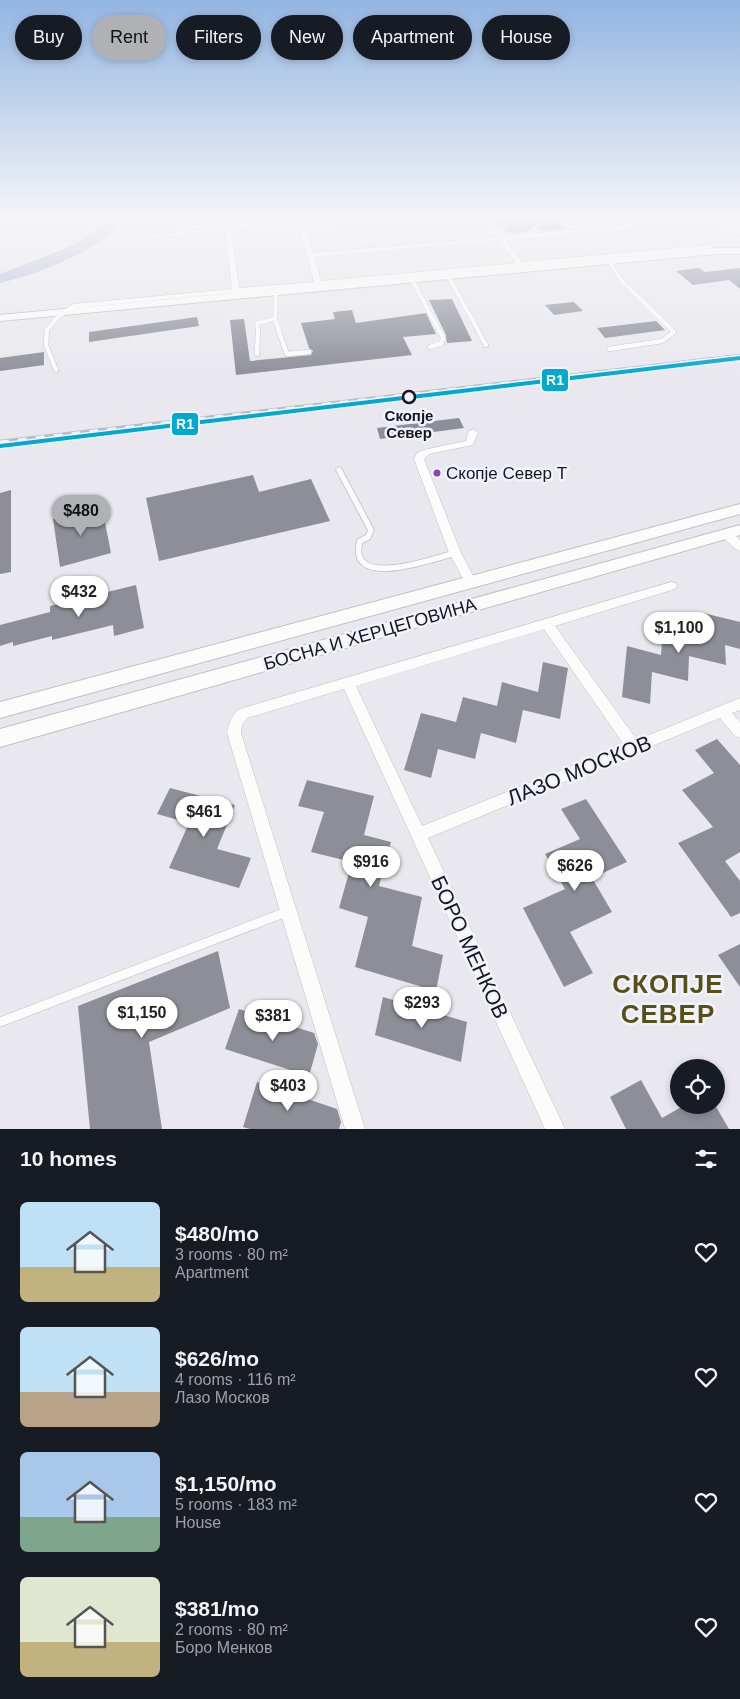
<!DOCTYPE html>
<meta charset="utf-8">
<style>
:root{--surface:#171b24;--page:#242831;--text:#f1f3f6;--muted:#9ea1a6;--accent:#b0b1b5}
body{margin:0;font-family:Helvetica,sans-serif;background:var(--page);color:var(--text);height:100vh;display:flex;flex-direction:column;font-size:19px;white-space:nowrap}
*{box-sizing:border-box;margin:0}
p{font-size:16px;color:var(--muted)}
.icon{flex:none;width:28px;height:28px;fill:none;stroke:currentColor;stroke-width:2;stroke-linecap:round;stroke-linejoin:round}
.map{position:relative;height:1129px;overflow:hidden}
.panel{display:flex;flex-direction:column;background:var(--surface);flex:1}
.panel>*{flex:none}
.guide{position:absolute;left:15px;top:15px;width:710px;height:45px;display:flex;gap:10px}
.tools{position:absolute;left:670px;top:1059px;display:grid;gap:10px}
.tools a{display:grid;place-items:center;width:55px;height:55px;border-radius:50%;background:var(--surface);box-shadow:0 2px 8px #0003;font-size:25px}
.price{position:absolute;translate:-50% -42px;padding:0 11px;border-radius:18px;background:#fff;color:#222;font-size:16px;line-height:32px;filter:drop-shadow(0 1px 2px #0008)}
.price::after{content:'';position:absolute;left:50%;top:30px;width:15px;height:11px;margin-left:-8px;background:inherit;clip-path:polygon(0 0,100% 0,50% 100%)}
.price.selected{background:var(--accent);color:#111}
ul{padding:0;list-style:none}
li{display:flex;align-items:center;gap:15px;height:125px;padding:0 20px}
li span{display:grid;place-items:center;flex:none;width:140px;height:100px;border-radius:8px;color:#555}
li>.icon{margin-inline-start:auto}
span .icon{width:60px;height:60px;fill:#fffc;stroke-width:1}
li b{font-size:21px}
h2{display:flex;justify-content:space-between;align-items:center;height:60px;padding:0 20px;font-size:21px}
.pill{padding:0 18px;border-radius:22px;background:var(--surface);box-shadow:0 2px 8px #0003;font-size:18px;line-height:45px}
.pill.selected{background:var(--accent);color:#111}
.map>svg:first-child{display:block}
</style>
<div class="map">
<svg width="740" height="1129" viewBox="0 0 740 1129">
<rect width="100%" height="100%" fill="#e8e8ee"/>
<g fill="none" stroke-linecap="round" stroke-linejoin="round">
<path fill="#b5b7da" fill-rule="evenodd" d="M111,219H124C100,251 38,274 0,283V274L74,245Z"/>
</g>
<g fill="#8d8e98">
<path d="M491,219H556L566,229L540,231L535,225L526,232L514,233L504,231L508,227L496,225Z"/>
<path d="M699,268L705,272L740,268V289L729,280L693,285L676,271Z"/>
<path d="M452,299L472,341L447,343L446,335L429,300Z"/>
<path d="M574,302L583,311L554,315L545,305Z"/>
<path d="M352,310L356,323L426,313L436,334L403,337L412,355L236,375L230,320L244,319L250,361L311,355L313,351L309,348L301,323L335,319L333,312Z"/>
<path d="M197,317L199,326L89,342V332Z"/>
<path d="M656,321L665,330L605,338L597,328Z"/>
<path d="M44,352V365L0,371V358Z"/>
<path d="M459,418L464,428L380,439L377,428Z"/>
<path d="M253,475L259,492L311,479L330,521L159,561L146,498Z"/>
<path d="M11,490V572L0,574V493Z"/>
<path d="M102,507L111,553L60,567L53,519Z"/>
<path d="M136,585L144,628L114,636L113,625L52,640V636L13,646V642L0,646V625L50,612V606Z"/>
<path d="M699,612L740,622V649L725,645L726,665L689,656L688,681L652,672L650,704L622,697L627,646L661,655L663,626L699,635Z"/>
<path d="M543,662L568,668L560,719L523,710L516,743L481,733L475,759L438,749L431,778L404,770L421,713L456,722L463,697L497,706L502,682L538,692Z"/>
<path d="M717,739L740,765V852L725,861L740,881V913L731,917L678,843L713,827L682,790L714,773L695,750Z"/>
<path d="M307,780L374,796L364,835L391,842L379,886L422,897L412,946L443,955L436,991L355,967L368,917L339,908L352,862L311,852L324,812L298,806Z"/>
<path d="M170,788L235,805L217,849L251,858L239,888L169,868L189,823L157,814Z"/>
<path d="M586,799L627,862L592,878L612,912L570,932L593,973L564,987L523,908L565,889L545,854L580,839L561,809Z"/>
<path d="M740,944V987L718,955Z"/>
<path d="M218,951L230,1008L149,1042L162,1129H90L78,1006Z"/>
<path d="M383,997L467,1022L461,1062L375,1035Z"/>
<path d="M239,1009L314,1033L318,1044L309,1076L225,1049Z"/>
<path d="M641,1080L662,1118L685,1105H715L729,1129H626L610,1097Z"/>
<path d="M257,1082L337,1109L341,1122L339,1129H250L243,1127Z"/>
</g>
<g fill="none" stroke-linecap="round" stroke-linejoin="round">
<g stroke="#bfbfc4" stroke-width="4.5">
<g id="lane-far3">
<path d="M609,261L621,280L672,330"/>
<path d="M448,276L478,330"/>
<path d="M412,280L439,330"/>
<path d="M276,293L275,319L279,330"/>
<path d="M47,330L56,319L65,312"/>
<path d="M258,330L257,323L275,319"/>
</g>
</g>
<g stroke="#bfbfc4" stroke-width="5.5">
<g id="lane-far2">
<path d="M47,329L46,345L56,370"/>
<path d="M278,329L287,354L309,352"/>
<path d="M477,329L486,345"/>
<path d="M430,347L442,343L443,337L438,329"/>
<path d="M609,349L662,341L674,332L671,329"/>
<path d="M257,354L258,329"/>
</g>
</g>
<g stroke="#bfbfc4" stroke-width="7">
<path id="lane-far1" d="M339,470L371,530L368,537L360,541C346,591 436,558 455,553"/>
</g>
<g stroke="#bfbfc4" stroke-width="10">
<path id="lane" d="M0,1022L286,912"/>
</g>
<g stroke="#bfbfc4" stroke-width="1">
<g id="street">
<path d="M367,219H395L392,221L306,228L313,253L496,237L483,219H489L502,236L631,225L634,227L631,229L505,240L522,262L710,245L713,247L710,249L239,293L240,296L236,298H233L232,293L75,308L66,313L62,311L73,304L232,289L225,231L150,238L147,236L148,235L273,222L302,224ZM273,226L299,228L314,282L239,288L231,230ZM499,240L516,263L321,281L314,257Z"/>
<path d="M473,429L478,432L473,445L429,454L424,459L461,553L476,581L474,584H466L449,553L414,459L417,453L423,450L466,441L468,432Z"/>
<path d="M727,530L731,531L740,540V551C733,549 726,540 722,534L723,531Z"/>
<path d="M671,582L675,583L677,586L675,589L555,626L637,740L740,698V710L732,713L740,722V738L735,736L720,718L428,838L565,1129H545L344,689L247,718L242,725L241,733L365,1129H345L227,733C229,723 232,712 243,708ZM544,629L624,745L422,826L356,686Z"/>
</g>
</g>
<g stroke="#bfbfc4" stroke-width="2">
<g id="secondary">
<path d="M707,219H719L740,228V235Z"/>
<path d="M716,248H740V254H716L0,321V315Z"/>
<path d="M740,504V514L0,718V702Z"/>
<path d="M740,525V535L0,747V729Z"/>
</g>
</g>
<use href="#lane-far3" stroke="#fcfcfc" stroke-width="4"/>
<use href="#lane-far2" stroke="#fcfcfc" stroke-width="4.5"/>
<use href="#lane-far1" stroke="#fcfcfc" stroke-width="5.5"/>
<use href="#lane" stroke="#fcfcfc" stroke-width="9"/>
<use href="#street" fill="#fcfcfc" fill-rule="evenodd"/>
<use href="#secondary" fill="#fcfcfc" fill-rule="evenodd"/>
<g stroke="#bbbbbc" stroke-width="4.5">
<path id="rail" d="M0,442L740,356"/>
</g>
<use href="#rail" stroke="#f1f2ff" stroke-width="3" stroke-dasharray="9" stroke-linecap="butt"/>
<g stroke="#f1f2ff" stroke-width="7">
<path id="rail-1" d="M0,446L740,358"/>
</g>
<use href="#rail-1" stroke="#00a9ce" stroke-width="4"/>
</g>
<linearGradient id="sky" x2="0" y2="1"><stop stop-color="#93b5e2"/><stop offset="0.58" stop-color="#f5f5f7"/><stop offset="1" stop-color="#f5f5f7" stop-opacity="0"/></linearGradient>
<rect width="740" height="377" fill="url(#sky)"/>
<circle fill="#f1f2ff" stroke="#17171b" stroke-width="2.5" cx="409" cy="397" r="6"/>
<circle fill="#8e44ad" stroke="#f1f2ff" stroke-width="2" cx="437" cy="473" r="4.5"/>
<g text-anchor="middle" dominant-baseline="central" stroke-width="5" stroke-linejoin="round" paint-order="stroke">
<g font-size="15" font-weight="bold" fill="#17171b" stroke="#f1f2ff">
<text x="409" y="415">Скопје<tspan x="409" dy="17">Север</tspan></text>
</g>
<g font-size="17" fill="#17171b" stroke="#f1f2ff" text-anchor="start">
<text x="446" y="473">Скопје Север Т</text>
</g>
<g font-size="18" fill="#17171b" stroke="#f1f2ff">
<text transform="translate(370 634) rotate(-16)">БОСНА И ХЕРЦЕГОВИНА</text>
</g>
<g font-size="21" fill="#17171b" stroke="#f1f2ff">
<text transform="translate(579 770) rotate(-22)">ЛАЗО МОСКОВ</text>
<text transform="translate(470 947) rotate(65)">БОРО МЕНКОВ</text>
</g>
<g font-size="26" font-weight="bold" letter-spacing="1" fill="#585012" stroke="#f1f2ff">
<text x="668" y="984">СКОПЈЕ<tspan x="668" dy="30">СЕВЕР</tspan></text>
</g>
</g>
<g stroke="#f1f2ff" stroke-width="2">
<rect x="541" y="368" width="28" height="24" rx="5" fill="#00a9ce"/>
<rect x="171" y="412" width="28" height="24" rx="5" fill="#00a9ce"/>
</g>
<g font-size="14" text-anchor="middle" font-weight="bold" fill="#fff">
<text x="555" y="385">R1</text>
<text x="185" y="429">R1</text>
</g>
</svg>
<div class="tools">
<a><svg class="icon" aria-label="locate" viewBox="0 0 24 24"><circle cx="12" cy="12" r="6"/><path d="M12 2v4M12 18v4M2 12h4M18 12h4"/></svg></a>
</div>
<b class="price selected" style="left:81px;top:537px">$480</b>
<b class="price" style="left:79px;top:618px">$432</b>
<b class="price" style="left:679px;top:654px">$1,100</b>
<b class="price" style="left:204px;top:838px">$461</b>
<b class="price" style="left:371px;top:888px">$916</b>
<b class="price" style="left:575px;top:892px">$626</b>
<b class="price" style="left:422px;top:1029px">$293</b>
<b class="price" style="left:142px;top:1039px">$1,150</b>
<b class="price" style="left:273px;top:1042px">$381</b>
<b class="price" style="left:288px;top:1112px">$403</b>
<div class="guide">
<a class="pill">Buy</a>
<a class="pill selected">Rent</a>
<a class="pill">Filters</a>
<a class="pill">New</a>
<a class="pill">Apartment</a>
<a class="pill">House</a>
</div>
</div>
<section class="panel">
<h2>10 homes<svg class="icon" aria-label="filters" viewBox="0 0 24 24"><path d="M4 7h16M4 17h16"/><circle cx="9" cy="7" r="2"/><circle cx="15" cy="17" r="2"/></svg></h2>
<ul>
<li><span style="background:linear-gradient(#bfe0f5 65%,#c2b280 0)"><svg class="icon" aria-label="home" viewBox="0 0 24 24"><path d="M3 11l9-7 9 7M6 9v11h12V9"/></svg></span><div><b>$480/mo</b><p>3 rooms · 80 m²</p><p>Apartment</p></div><svg class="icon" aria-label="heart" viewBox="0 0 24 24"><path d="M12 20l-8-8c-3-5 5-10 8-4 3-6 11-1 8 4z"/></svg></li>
<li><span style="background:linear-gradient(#bfe0f5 65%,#b9a48a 0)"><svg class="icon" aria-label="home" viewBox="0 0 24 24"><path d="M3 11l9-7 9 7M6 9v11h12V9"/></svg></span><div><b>$626/mo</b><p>4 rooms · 116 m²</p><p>Лазо Москов</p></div><svg class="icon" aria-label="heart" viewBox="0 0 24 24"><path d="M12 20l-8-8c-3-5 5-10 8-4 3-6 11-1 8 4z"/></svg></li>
<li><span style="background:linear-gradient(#a9c7e8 65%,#7fa58c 0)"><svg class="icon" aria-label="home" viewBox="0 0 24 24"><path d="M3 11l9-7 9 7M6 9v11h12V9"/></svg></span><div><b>$1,150/mo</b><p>5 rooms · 183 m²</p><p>House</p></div><svg class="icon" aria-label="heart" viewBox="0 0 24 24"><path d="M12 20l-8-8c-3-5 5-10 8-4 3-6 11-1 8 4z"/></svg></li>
<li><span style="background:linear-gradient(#dfe7d0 65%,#c2b280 0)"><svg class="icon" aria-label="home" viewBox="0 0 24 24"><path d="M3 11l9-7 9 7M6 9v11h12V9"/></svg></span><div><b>$381/mo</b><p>2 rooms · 80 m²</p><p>Боро Менков</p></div><svg class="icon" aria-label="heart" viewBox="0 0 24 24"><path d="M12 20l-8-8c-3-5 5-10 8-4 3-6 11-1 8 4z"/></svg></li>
</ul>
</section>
